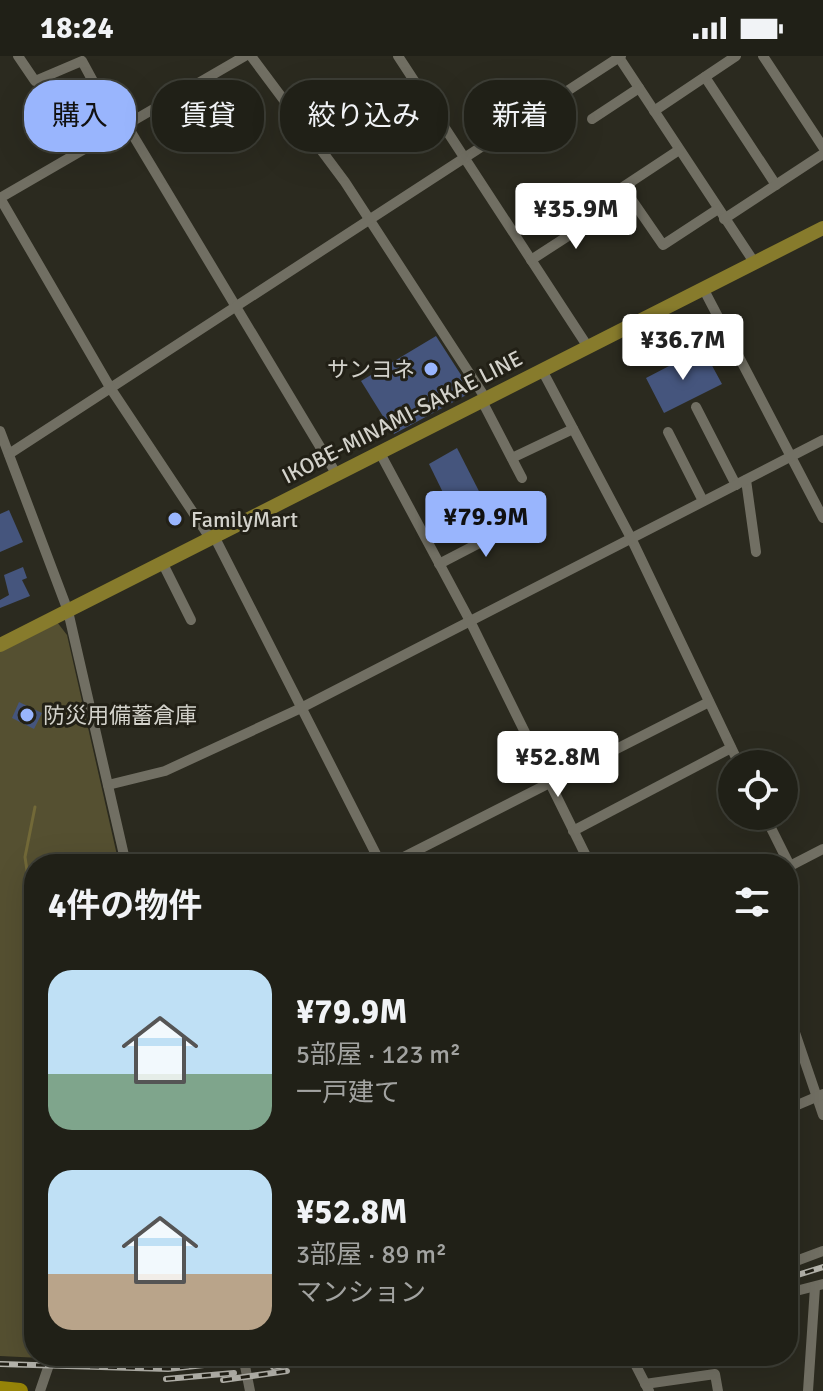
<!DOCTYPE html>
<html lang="ja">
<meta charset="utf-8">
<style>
:root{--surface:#202017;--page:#2d2d24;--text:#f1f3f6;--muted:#a2a3a1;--line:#3d3e36;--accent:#99b5fd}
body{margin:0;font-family:Signika,"Noto Sans JP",sans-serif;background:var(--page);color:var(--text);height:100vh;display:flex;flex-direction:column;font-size:30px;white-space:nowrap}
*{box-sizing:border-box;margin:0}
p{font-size:26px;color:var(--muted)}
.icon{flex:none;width:44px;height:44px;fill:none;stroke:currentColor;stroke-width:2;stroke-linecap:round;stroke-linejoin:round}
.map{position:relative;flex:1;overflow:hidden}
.details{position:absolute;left:24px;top:798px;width:774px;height:512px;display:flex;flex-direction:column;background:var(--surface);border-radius:32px;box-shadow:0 8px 32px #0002,0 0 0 2px var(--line)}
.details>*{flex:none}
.banner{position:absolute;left:24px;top:24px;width:776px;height:72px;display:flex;gap:16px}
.fabs{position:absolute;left:718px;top:694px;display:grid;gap:16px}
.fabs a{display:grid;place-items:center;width:80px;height:80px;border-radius:50%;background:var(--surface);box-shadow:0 8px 32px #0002,0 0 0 2px var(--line);font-size:40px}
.price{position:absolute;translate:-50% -68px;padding:0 18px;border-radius:8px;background:#fff;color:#222;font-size:26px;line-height:52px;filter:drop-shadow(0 2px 4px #0008)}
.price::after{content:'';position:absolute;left:50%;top:48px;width:24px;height:18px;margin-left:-12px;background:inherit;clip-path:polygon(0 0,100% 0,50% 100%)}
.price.on{background:var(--accent);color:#111}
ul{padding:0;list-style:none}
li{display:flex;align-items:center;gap:24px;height:200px;padding:0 24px}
li span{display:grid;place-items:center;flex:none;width:224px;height:160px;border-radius:24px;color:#555}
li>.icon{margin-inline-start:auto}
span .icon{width:96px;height:96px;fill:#fffc;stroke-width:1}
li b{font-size:34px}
h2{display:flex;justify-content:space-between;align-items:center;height:96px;padding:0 24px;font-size:34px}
.chip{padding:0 28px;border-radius:32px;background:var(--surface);box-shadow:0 8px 32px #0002,0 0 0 2px var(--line);font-size:28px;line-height:72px}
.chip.on{background:var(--accent);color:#111}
.status{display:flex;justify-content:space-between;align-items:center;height:56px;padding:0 40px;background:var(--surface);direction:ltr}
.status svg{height:22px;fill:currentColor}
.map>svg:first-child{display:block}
</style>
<div class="status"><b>18:24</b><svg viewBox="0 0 49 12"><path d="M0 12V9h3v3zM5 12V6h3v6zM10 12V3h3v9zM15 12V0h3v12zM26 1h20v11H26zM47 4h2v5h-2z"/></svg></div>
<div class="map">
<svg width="823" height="1335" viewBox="0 0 823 1335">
<rect width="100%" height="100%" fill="#2b2a1f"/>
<path fill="#555031" d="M57,566L67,579L119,808H34V1300L41,1302L0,1300V595Z"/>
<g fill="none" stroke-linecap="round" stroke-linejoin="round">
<path stroke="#726938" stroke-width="3" d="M34,862L25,801L35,751"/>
</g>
<g fill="#45557d">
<path d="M436,280L472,336L394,378L361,325Z"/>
<path d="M694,297L705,307L709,304L722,328L664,357L646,322Z"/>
<path d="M457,392L485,447L456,463L429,408Z"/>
<path d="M9,454L23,486L0,496V458Z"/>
<path d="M23,511L27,522L22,524L30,540L0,552V544L9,539L4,519Z"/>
<path d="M19,646L42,657L34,673L12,662Z"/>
</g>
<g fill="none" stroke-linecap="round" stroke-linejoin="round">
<g stroke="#716f63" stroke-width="10">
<path d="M18,0L35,25L82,5L107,51L128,71L337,419"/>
<path d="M251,0L345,126L486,343"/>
<path d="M398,0L588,291"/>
<path d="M618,0L754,206"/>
<path d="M763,0L823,91"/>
<path d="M705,21L776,129"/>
<path d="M654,55L736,0"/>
<path d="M592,63L639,32"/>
<path d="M679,94L623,131L663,189L718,153"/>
<path d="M724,163L823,98"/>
<path d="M531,204L602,158"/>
<path d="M703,232L823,462"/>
<path d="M542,314L631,482L739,708"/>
<path d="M482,345L522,422"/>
<path d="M696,351L736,429"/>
<path d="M0,375L68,555L126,808"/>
<path d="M668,376L703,445"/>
<path d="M380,397L470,565L590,808"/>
<path d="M9,398L621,0"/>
<path d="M512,402L573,373"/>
<path d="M746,424L756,496"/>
<path d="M214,480L381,808"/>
<path d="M210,482L111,333L0,142L245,0"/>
<path d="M162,506L191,564"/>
<path d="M439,508L516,468"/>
<path d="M108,729L165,715L299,653L823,384"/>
<path d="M765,760L790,810"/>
<path d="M573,775L731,692"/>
<path d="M390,808L709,646"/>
<path d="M788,811L823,793"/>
<path d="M788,956L823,1059"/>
<path d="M788,1053L823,1038"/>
<path d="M788,1208L823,1195"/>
<path d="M788,1237L823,1228"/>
<path d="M243,1300L250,1335"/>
<path d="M631,1300L649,1335"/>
<path d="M645,1328L715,1318L718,1335"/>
<path d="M40,1335L52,1300"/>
<path d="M808,1335L815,1231"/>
</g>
<path stroke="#877b2c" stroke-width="14" d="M0,589L823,172"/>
<path stroke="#958308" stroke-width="16" d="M0,1333L20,1335"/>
<g stroke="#b6b5ad" stroke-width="6">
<g id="rail">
<path d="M788,1222L823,1211"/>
<path d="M338,1307L382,1300"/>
<path d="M0,1308L168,1313L285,1300"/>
<path d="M273,1311L347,1300"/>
<path d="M166,1323L234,1317"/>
<path d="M223,1324L287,1315"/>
</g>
</g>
<use href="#rail" stroke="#222016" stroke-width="3" stroke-dasharray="9" stroke-linecap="butt"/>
</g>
<g fill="#99b5fd" stroke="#222016" stroke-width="3">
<circle cx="431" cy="313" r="8"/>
<circle cx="175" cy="463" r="8"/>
<circle cx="27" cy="659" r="8"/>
</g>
<g text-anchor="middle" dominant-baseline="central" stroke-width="6" stroke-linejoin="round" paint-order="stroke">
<g font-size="22" fill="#d3d2cb" stroke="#222016" text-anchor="start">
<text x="415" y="313" text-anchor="end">サンヨネ</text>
<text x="191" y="463">FamilyMart</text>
<text x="43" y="659">防災用備蓄倉庫</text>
</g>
<g font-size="22" fill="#d3d2cb" stroke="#222016">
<text transform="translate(402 361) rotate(-27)">IKOBE-MINAMI-SAKAE LINE</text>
</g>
</g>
</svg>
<div class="fabs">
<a><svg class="icon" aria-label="locate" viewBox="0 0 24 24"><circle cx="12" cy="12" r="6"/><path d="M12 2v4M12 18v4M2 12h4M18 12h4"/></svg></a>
</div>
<b class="price" style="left:576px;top:195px">¥35.9M</b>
<b class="price" style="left:683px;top:326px">¥36.7M</b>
<b class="price on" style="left:486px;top:503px">¥79.9M</b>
<b class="price" style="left:558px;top:743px">¥52.8M</b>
<div class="banner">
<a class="chip on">購入</a>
<a class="chip">賃貸</a>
<a class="chip">絞り込み</a>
<a class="chip">新着</a>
</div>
<section class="details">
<h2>4件の物件<svg class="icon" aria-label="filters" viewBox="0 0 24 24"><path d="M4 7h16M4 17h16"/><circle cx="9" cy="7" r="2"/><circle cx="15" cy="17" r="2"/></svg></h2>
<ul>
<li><span style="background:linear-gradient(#bfe0f5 65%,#7fa58c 0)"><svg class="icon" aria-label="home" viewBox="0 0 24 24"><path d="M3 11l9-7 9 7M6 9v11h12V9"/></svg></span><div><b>¥79.9M</b><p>5部屋 · 123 m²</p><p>一戸建て</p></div></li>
<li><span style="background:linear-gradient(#bfe0f5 65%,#b9a48a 0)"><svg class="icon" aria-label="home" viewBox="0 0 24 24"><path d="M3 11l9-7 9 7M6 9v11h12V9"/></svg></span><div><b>¥52.8M</b><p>3部屋 · 89 m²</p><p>マンション</p></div></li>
</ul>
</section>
</div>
